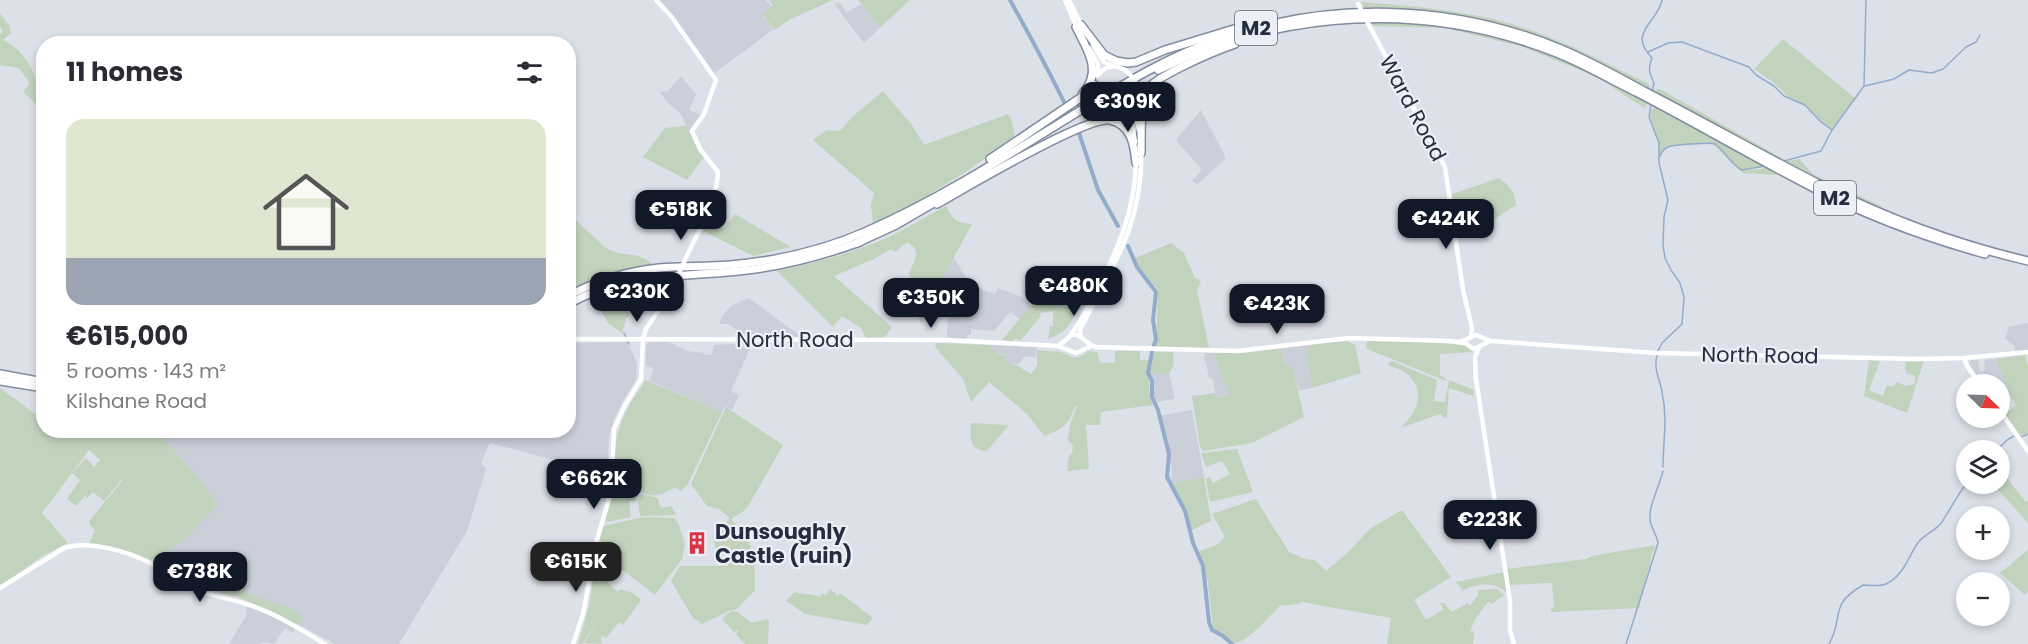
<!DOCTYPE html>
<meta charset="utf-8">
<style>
:root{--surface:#fff;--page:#f7f7f7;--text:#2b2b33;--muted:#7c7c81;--line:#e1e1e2;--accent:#111827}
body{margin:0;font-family:Poppins,sans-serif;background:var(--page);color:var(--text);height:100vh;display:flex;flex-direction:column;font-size:22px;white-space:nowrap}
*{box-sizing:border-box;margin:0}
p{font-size:20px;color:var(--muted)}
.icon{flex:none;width:33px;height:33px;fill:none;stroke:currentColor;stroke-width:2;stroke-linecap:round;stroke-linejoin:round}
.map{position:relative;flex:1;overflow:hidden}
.panel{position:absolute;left:36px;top:36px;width:540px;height:402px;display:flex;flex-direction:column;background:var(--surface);border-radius:24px;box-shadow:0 3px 9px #0003}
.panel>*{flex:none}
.needle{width:39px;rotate:113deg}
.fabs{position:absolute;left:1956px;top:374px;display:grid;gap:12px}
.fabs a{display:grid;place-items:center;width:54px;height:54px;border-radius:50%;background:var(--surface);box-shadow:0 3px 9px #0003;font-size:30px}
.price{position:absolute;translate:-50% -51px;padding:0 14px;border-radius:12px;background:var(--accent);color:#fff;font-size:20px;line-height:39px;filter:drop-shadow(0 2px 3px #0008)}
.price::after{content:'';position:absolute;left:50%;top:36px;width:18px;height:14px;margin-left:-9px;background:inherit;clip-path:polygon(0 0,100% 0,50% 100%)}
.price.on{background:#222;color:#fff}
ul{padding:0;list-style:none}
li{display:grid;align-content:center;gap:12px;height:318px;padding:0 30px}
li+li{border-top:2px solid var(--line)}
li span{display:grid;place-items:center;height:186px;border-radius:18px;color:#555}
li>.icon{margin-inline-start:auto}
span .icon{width:108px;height:108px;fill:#fffc;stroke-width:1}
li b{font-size:26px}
h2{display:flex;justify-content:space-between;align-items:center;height:72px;padding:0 30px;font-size:26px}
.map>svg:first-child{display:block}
</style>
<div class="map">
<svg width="2028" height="644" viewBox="0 0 2028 644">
<rect width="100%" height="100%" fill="#dce0e8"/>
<g fill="#cacfda">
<path d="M656,0H766L772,7L763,16L774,29L713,74Z"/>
<path d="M840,2L846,13L861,4L880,28L864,43L834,4Z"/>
<path d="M681,76L696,94L689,110L702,116L691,127L689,132L681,114L667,102L660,92L668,91Z"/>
<path d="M1201,110L1226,158L1197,185L1192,181L1202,170L1176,140Z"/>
<path d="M954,258L976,293L978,288L995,294L998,288L1022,297L1031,305L1020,319L1010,312L994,331L971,329V335H967V339L947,338L948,309L934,304L945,284L941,281Z"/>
<path d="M749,298L803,338L748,337L728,324H719L723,315L731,306Z"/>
<path d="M2028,323V350L2015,351L2014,345L2005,339L2009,327Z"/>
<path d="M627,342L637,363L636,380L625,398L614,419L609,437L607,474L490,443L481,463L486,469L467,531L399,644H335L303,627L236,596L190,585L149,559L157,431L568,430L569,343Z"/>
<path d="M649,342H669L687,351L704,353V355H711L714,345L735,344L750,349L731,391L739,395L732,410L725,406L722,412L649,381L654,369L646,365V345Z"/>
<path d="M1313,344L1306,353L1312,388L1299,391L1293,368L1284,365L1281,348Z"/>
<path d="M989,345L1037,347L1036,358L1025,356L1018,365L1015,363L1013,366L1004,359L1006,356L996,353Z"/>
<path d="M1205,353H1213L1229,395L1216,398L1213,379L1209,378L1206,362L1204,361Z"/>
<path d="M1995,359L2009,388L2000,396V384H1983L1969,364L1971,360H1978L1980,372L1985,370L1984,360Z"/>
<path d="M1169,373L1175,399L1155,402L1152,380L1149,374Z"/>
<path d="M1192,410L1204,477L1171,484L1172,470L1169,453L1158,416Z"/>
<path d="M247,606L267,614L295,629L293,633L285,628L274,644L262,642L261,644H229L246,616Z"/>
</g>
<g fill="#c1d3bd">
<path d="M769,0H833L789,20L775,30L763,15L773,5Z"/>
<path d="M858,0H910L880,28Z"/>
<path d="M1361,2C1412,6 1465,10 1515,25C1562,39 1605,63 1649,84L1650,90L1592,61L1586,56L1565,49L1445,14L1407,10L1364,8Z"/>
<path d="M0,14L9,25L11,33L3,40C16,45 30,62 34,75C37,83 38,91 43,97V112L23,91L30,84L19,68L0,65V34L3,32L0,27Z"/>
<path d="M1369,21C1436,22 1500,31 1562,57C1592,70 1620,87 1648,102L1644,108L1597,77L1523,47L1446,28L1373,26Z"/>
<path d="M1783,39L1855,98L1831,129L1821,122L1804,104L1790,98L1773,82L1754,69Z"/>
<path d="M1135,85C1136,90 1139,95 1138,99C1137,109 1126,117 1116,113C1113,111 1109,106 1106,103Z"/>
<path d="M1657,89H1660L1785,160L1782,161L1655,93Z"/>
<path d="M883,91L912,125L924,145L1008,114L1012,121L1015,138L964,173L905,209L873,224L871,205L874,193L813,140L827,130L838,131L843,128L852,117Z"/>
<path d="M1653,103L1767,165L1744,171L1766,168L1778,175L1743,173L1712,143C1705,143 1673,145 1668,147C1663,149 1661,153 1659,158L1658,142L1650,117L1651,110L1654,108Z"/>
<path d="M686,126L704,157L687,180L643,157L665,128Z"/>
<path d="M1799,159L1813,174L1881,206V209L1856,199L1784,162Z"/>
<path d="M1499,178C1509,185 1515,192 1516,205L1493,220L1455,227L1452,194Z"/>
<path d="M946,206C953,219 956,223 972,224L941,281L945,284L929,314H926L921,323C913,305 917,290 909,273C915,260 922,250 907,242L895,252L891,249L874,259L834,276L892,327L884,338H866L861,328L842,316L833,327L777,271C816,263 852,253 889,237C908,228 927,216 946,206Z"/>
<path d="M568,213L606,248L618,253L639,256L651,262V265C622,271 595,278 569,291Z"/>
<path d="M735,214L791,247L753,256L705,232L702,227L705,219L724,229Z"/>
<path d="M1171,243L1184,253L1195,278L1201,281L1197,290L1209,348L1156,347L1158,290L1137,264L1135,258Z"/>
<path d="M661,280H674L664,300L659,299L658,302L646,294L645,296L639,295L636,305L626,319L622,333L608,323L593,297L624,287Z"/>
<path d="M1044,296L1077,311C1068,328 1066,332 1048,339L1050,326H1053V311L1040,313L1041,316L1020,341L1016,338L1013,341L1002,340L1031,305Z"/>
<path d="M1347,341L1355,345L1361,373L1312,388L1306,353L1308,348L1313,344Z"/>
<path d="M1367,341L1433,342L1462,345L1466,346L1472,352L1440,354V375L1447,380L1446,381L1367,349L1366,347Z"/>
<path d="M935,343L989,345L996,353L1007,357L1004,359L1013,366L1015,364L1031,374L1037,365V350L1061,352L1074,358L1082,356L1087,351L1097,352L1100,363L1115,362V351H1140V360H1150L1148,368L1155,352H1173L1174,365L1169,373L1149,374L1148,369L1150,397L1153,405L1101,412L1100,425H1086L1089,469L1067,471L1069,456L1072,453L1073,446L1068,440L1070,425L1077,406H1075C1067,427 1064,428 1044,436L1027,414L989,382L971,402L963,379L936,348Z"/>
<path d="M1281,348L1284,364L1293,368L1304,417L1252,443L1203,451L1200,447L1192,396L1215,393L1216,398L1229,395L1213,353H1244Z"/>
<path d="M2025,355L2028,366V433L2020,436L2005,414L2016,405L2007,390L2009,388L1995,359Z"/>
<path d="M1869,360L1880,361L1869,390L1883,396L1887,385L1892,387L1897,382L1906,386L1915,384V376L1907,373L1905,368L1906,362L1924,361L1907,413L1864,396Z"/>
<path d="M1392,361L1437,380L1434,401L1445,402L1449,380L1474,390L1473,396L1449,388L1447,418L1443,417L1441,414L1437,415L1403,427V425C1427,404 1422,373 1389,366L1388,364Z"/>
<path d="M645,380L722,412L687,486L680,491L676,488C668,489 665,494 658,495C643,499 627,480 615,474C613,449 617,426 630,404C635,395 641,389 645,380Z"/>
<path d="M0,388L43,420L44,430L157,431L196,475L218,505L182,542L151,560L103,546L89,544L95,530L90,525L89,521L123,480L122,479L104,501L93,492L87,498L85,496L76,506L67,499L80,480L72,473L86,458L94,467L100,460L89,450L42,513L68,543L41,557L0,587Z"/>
<path d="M726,407L783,445L749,505L745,510L731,519C755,545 755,555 755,590L737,609L729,611L702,624L693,618L671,581L680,566H728L729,549H716L713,535L730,518L719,509L707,506L691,484Z"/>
<path d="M971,423L1009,425L987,451C968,450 971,438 971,423Z"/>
<path d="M1237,449L1253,492L1210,502L1206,479L1209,477L1213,483L1230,474L1222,461L1206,467L1201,453Z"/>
<path d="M2000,451L2010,464L2007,467L2010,472L2005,476L2026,502L2028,501V523L1992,483H2000Z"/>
<path d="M614,476L639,493L636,501H629L631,517L607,522L605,520L611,499Z"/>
<path d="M1204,477L1211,521L1190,531L1188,517L1171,484Z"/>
<path d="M641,494L658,498L659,504L662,508L671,506L676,515L640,516L638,502Z"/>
<path d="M1256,499L1289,552L1305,559L1315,560L1326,571L1345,555L1371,528L1402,510L1451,577L1414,600L1426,620L1441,611L1443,609L1440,603H1444L1452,612L1468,603L1470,606L1478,595V590L1498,589L1504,595L1492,604L1488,602L1476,618L1470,631L1474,632L1473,644H1387L1391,618L1302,602L1298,604L1280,606C1270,615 1247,644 1233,643C1226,639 1220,633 1213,629L1208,583L1204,565L1198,552L1218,544L1225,537L1212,514Z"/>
<path d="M644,517L674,518L678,522L685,544L682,559L655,595L616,565L611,566L601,576L618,592L620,589L633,593L641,600L623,625L619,622L606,638L602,636L601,643L602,644L584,643L601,616L582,644H578L589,606L599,543L603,545L600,538L603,526Z"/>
<path d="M1656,545L1652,554L1639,608L1551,612V609L1554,607L1552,583L1509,585L1507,569L1586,559L1592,556Z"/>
<path d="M2028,550V592L2025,595L2000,573Z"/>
<path d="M1504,572L1507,593C1496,581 1475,583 1463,591L1456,582Z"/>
<path d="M240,580L246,583L245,589L248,593L299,612L303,618L301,622L297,624L236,596L221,593L227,586L235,585L240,589L241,586L238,584Z"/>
<path d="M830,589L838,596L840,593L873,618L867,625L805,614L786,601L795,592C804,595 810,593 820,597L822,593L826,595Z"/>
<path d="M731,611L738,612L751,623L767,619L769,621L768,644H745L736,634L738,632L737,630L734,632L722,619Z"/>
</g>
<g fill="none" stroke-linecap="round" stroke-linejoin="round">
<g stroke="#94accc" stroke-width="1.5">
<path d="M1648,52L1668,43L1682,42L1749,67L1756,75L1774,86L1784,96L1805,105L1821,122L1832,130"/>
<path d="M1865,86L1894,79L1909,70L1932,73L1943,69L1966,47L1976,42L1980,35"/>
<path d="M1652,93L1654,83C1649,73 1648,68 1652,58C1627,32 1657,24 1662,0"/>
<path d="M1651,104L1649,117L1659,143V163L1668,200L1664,217L1663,245L1665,258L1671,270L1680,283L1684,297L1682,324L1662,343L1658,351"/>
<path d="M1659,158C1661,153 1663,149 1668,147C1671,145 1711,142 1715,144C1725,151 1730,164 1742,170L1765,166"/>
<path d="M1784,161L1821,151L1832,130L1864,86L1866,0"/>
<path d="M624,333L629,344"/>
<path d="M1657,355C1653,369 1660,379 1662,392C1668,420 1663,440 1663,467"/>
<path d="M2021,437L2028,434"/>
<path d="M1997,450L2007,440L2014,436"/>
<path d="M1626,644L1658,543C1657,535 1653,531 1651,524C1646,510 1660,485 1663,471"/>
<path d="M1829,644C1845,617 1827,606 1863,585C1870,585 1880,587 1886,584C1903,576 1908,558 1917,544C1924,534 1937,530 1942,522C1950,510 1957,495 1967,483"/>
</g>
<g stroke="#94accc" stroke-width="4">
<path d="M1010,0C1029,34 1047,67 1064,102"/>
<path d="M1079,133L1098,190L1118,226"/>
<path d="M1128,246L1137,267L1156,292L1153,320L1156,340L1154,345"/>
<path d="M1152,352L1148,373L1152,381V397L1158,410L1169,454L1167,477L1185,511L1193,543L1203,566L1209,622L1212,630L1223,636L1232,644"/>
</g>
<g stroke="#828ca0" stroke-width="10">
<g id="highway">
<path d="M1081,25L1104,55L1116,61L1128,63L1136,62L1165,50L1247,25"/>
<path d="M1076,27C1087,49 1103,71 1083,93"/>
<path d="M1158,70C1283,9 1425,1 1554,52C1583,63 1609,79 1636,92C1694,122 1750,155 1808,185C1864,215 1924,237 1985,254"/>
<path d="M1141,96C1149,78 1215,51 1235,44"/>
<path d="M1095,118L1105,114H1113"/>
<path d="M1141,153C1142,127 1137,105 1156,85"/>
<path d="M990,159L1089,92L1095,85"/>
<path d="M937,204C964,189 1086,116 1110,120C1131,124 1134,144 1136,163"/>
<path d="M857,243L896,225L939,200"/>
<path d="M568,296C597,281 627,271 659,268C682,266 706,267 730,265C777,261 824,250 867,231C942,198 1011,153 1081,110C1124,84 1166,58 1214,41C1326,0 1451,3 1561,49C1590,61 1618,77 1646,92C1704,122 1762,155 1821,185C1886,218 1956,244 2028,261"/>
<path d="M568,304C630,271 673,278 739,271C780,267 821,256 860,242"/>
<path d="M0,374L44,382"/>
<path d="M0,381L44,388"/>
</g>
</g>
<g stroke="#fff" stroke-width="4.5">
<path d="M656,0L671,16L716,80L704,114L692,131L700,149L718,172C717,202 697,233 685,260"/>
<path d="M1065,0L1077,28"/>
<path d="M1069,0L1082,27"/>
<path d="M1370,27L1445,167L1463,290L1472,328L1471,336"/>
<path d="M1093,45L1104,62L1114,66"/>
<path d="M1089,48L1098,64L1097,76"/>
<path d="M1099,74C1109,62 1123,65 1132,77"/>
<path d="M1103,103C1122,129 1151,110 1136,83"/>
<path d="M1137,108L1136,118L1139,130"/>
<path d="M1124,116L1131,123L1135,142"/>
<path d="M1071,334C1080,324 1086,310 1092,298C1116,255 1135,212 1136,162"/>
<path d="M1080,336V330C1111,268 1144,224 1141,150"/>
<path d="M568,339L947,340L1058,346L1076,353L1091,346"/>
<path d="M1460,342L1476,335L1491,341L1656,353L1917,359L1964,358L2028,352"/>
<path d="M1058,346L1073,334C1083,335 1087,345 1096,347L1237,351L1349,338L1449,341L1465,343L1474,349L1490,341"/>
<path d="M1479,348L1475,357L1476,379L1510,601V630L1514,644"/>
<path d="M1964,358L1967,366L1980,384"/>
<path d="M2000,411L2028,451"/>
<path d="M0,588L64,548C89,540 128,551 152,564C167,572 179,583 195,589C214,597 234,599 252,606C278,615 302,630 325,644"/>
<path d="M573,644L583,614L597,540L611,492L614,429L625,405L641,379L643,339L646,329L665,301L675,282"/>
</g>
<use href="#highway" stroke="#fff" stroke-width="7"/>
<g stroke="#fff" stroke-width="4.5">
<path d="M1358,4L1370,27"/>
<path d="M675,282L685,260"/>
</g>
</g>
<defs>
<g id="building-bare" transform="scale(1.8)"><path d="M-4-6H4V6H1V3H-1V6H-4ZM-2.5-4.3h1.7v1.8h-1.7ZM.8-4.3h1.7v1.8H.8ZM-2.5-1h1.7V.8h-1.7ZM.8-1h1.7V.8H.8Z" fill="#da3444" stroke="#eceff6" stroke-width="2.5" paint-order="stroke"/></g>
</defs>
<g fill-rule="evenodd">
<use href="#building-bare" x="697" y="543"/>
</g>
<g text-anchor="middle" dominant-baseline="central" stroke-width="4.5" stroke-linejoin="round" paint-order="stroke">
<g fill="#eceff6" stroke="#616777" stroke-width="1.5">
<rect x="1235" y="11" width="42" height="34" rx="4.5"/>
<rect x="1814" y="181" width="42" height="34" rx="4.5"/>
</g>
<g font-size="20" font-weight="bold" fill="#252d40">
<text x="1256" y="28">M2</text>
<text x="1835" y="198">M2</text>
</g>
<g font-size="21" fill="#252d40" stroke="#eceff6">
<text transform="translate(1413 108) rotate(62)">Ward Road</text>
<text x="795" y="339">North Road</text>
<text transform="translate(1760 355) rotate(1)">North Road</text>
</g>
<g font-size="21" font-weight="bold" fill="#252d40" stroke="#eceff6" text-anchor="start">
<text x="715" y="531">Dunsoughly<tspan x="715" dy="24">Castle (ruin)</tspan></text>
</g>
</g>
</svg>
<div class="fabs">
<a><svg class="needle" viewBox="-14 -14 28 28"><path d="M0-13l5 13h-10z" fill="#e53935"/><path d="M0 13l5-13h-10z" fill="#7c7c81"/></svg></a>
<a><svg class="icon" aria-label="layers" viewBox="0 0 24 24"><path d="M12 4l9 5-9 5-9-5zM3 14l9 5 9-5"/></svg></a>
<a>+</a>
<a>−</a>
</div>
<b class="price" style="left:1128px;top:133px">€309K</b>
<b class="price" style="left:681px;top:241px">€518K</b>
<b class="price" style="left:1446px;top:250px">€424K</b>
<b class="price" style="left:1074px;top:317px">€480K</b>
<b class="price" style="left:637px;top:323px">€230K</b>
<b class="price" style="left:931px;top:329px">€350K</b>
<b class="price" style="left:1277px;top:335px">€423K</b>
<b class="price" style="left:594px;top:510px">€662K</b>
<b class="price" style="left:1490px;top:551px">€223K</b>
<b class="price on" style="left:576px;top:593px">€615K</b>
<b class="price" style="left:200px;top:603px">€738K</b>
<section class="panel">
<h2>11 homes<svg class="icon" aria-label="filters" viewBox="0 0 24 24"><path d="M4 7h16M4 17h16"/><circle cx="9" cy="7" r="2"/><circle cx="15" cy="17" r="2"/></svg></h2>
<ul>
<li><span style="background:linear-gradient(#dfe7d0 75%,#9aa5b1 0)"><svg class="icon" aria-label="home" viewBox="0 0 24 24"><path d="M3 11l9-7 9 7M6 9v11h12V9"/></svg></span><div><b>€615,000</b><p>5 rooms · 143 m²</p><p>Kilshane Road</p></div></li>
</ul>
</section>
</div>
